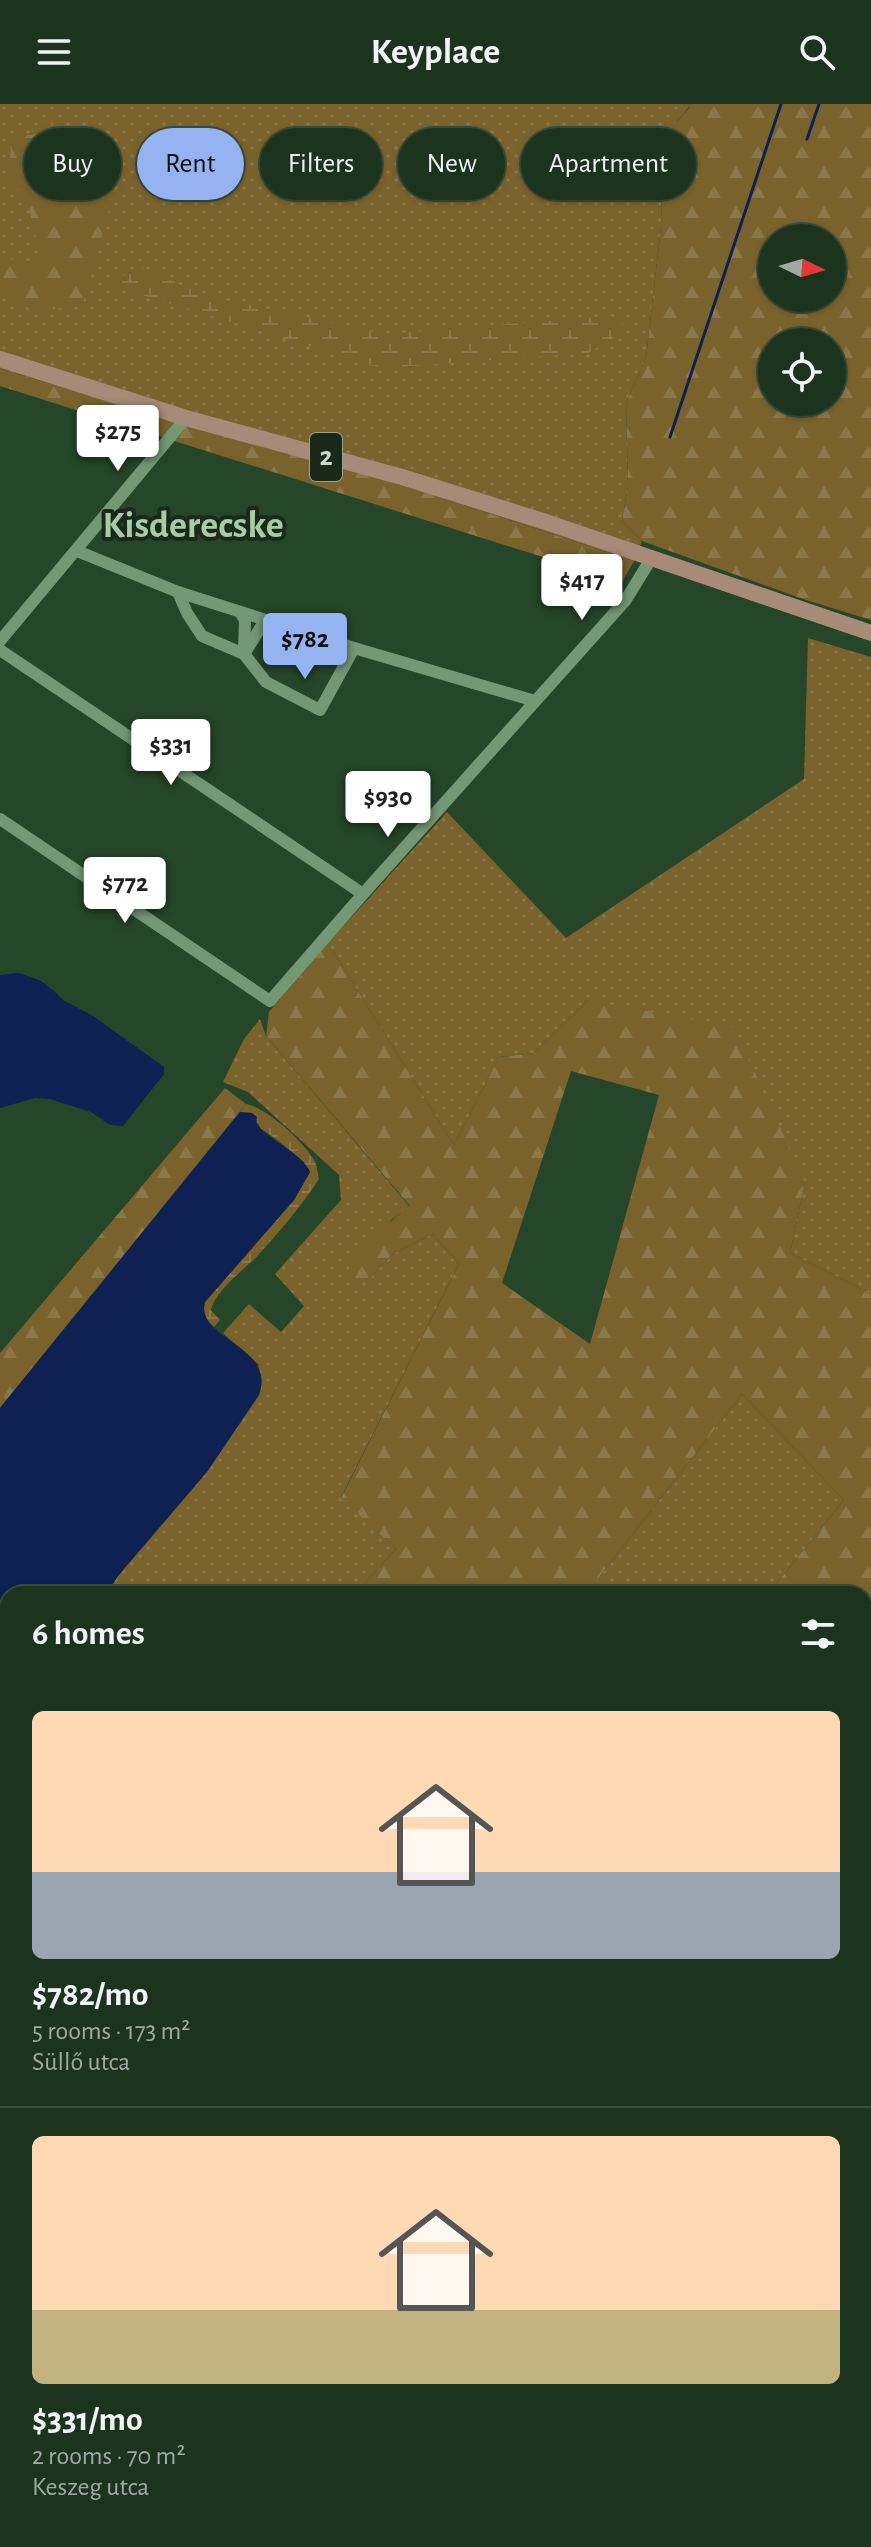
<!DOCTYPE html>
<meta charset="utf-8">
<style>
:root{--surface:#1c341e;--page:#293f2b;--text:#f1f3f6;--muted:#a0aaa4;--line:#3a4f3c;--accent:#95b2f1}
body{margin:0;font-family:"Alegreya Sans",sans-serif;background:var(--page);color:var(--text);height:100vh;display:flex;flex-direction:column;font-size:30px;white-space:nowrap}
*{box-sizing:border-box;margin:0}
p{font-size:26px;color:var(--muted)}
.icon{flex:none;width:44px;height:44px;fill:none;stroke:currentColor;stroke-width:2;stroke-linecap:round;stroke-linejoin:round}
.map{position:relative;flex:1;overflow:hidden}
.side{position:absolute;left:0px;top:1482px;width:872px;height:962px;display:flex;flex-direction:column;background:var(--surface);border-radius:24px 24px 0 0;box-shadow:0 2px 6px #0004,0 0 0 2px var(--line)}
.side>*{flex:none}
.guide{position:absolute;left:24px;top:24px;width:824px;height:72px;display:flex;gap:16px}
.needle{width:52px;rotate:95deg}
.tools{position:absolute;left:758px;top:120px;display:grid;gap:16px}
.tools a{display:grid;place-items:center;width:88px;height:88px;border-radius:50%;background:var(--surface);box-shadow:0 2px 6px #0004,0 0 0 2px var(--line);font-size:40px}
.price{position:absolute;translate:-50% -68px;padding:0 18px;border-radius:8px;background:#fff;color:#222;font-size:26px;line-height:52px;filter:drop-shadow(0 2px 4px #0008)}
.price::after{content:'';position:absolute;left:50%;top:48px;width:24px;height:18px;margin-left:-12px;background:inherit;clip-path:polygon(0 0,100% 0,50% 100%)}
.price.active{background:var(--accent);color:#111}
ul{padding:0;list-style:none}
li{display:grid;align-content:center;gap:16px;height:424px;padding:0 32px}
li+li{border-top:2px solid var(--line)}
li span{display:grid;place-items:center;height:248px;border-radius:12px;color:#555}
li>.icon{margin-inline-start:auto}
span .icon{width:144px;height:144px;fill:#fffc;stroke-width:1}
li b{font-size:34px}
h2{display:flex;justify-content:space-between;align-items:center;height:96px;padding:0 32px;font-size:34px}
.tag{padding:0 28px;border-radius:36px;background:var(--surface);box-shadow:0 2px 6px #0004,0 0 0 2px var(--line);font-size:28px;line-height:72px}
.tag.active{background:var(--accent);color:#111}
header{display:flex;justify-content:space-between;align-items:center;height:104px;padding:0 32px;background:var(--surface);font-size:36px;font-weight:700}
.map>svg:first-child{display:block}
</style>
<header><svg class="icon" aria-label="menu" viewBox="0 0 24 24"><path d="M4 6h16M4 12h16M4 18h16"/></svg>Keyplace<svg class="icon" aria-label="search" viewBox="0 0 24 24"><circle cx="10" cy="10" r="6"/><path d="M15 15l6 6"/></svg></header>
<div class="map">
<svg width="871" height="2443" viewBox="0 0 871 2443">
<defs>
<pattern id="grass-dots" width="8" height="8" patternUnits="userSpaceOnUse" patternTransform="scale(2)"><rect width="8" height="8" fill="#7a622d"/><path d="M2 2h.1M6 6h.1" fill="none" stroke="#8b784a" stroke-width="1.8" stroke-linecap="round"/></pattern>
<pattern id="forest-firs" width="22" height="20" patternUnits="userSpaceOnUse" patternTransform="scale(2)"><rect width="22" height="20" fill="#7a622d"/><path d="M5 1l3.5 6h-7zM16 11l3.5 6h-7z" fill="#8b784a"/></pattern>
<pattern id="wetland-marsh" width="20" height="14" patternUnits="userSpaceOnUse" patternTransform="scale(2)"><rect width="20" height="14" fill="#7a622d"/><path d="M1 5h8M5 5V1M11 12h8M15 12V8" fill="none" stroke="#8b784a"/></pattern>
</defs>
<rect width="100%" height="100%" fill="#254628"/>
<g fill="url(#grass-dots)">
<path d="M0,0H689L690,2L663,34L661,123L646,254L626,299L628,382L622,417L642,437L634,457L397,379L0,265Z"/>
<path d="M808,534L871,553V1190L790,1149L805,1078L588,896L534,949L499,953L454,1041L328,839L447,708L566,834L804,675Z"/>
<path d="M260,915L266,932L410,1103L391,1116L353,1181L371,1173L393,1150L433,1130L459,1160L341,1393L396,1445L355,1490H116L112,1481L118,1472L259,1261L223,1229L249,1200L281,1228L304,1202L275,1170L341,1096L339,1071L248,988L223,978L244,935Z"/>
<path d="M742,1290L844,1396L768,1490H586Z"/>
<path d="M8,1586V1917L0,1922V1593Z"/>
<path d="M8,1950V2175L0,2179V1956Z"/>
<path d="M864,2365L871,2366V2443H778L749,2436H864Z"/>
</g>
<g fill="url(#forest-firs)" fill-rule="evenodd">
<path d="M689,0H871V516L806,496L642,437L622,417L628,382L626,299L646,254L661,123L663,33L690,3ZM772,134H832V194H772ZM772,238H832V298H772Z"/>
<path d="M78,25L112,96L82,202L32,207L0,183V154L42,158L25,88L6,78L13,33Z"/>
<path d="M0,265L397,379L634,457L622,478L0,282Z"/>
<path d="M328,839L454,1041L499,953L534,949L588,896L734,923L805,1078L790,1149L871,1190V1686L864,1693V1490H768L844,1396L742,1290L586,1490H355L396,1445L341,1394L459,1160L433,1130L393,1150L371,1173L353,1182L349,1163C368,1135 383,1123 410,1102L266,932L269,908ZM571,967L659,991L590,1240L502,1179Z"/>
<path d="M225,984L246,1000L0,1304V1249Z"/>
<path d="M8,1917V1950L0,1956V1922Z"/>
<path d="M871,2150V2343L864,2341V2156Z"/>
</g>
<g fill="url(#wetland-marsh)">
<path d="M142,164L207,192L386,230L612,212L629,225L588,249L382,264L103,179Z"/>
<path d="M246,1000C266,1003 304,1038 314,1056C317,1061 318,1069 319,1075C302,1101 282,1125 260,1149C247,1164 215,1186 211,1206L220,1216L214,1223C205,1216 202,1210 205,1198L294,1096L310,1068C307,1059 270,1029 261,1025L252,1009L240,1008Z"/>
</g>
<g fill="#0f2052">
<path d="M19,869L41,877L54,887L63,896L93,912L164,963V970L123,1022L110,1021L91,1008L50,995L35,994L0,1004V871Z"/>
<path d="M240,1008L252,1009L257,1013L256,1019C268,1037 302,1048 310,1068L294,1096L205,1198C195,1236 277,1241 259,1291L207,1368L118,1472L112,1481L116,1490H8V1586L0,1593V1304Z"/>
<path d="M871,1686V2150L864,2156V1693Z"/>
</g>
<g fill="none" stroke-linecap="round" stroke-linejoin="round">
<g stroke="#0f2052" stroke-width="3">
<path d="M807,35L819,0"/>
<path d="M670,333L781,0"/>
</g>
<g stroke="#749875" stroke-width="12">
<path d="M77,447L178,488L354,544L535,597"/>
<path d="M178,488L187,509L202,532L244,550L266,578L320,606L354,544"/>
<path d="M240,508L245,516L244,547"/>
<path d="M0,537L186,314"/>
<path d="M0,546L363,790"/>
<path d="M244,550L261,523L273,518"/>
<path d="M0,715L270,897L363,790L625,497L651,455"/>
<path d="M0,2247L8,2249"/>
<path d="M0,2387L8,2395"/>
<path d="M52,2436L60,2443"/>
<path d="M239,2436L247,2443"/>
<path d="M426,2436L434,2443"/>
<path d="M355,2443L362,2436"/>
<path d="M485,2443L492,2436"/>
<path d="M619,2443L626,2436"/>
<path d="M687,2443L694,2436"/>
</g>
<path stroke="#a88a78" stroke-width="16" d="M0,255L186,314L402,373L546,418L871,529"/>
<g stroke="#7a947b" stroke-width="6">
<g id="rail">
<path d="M0,2208L8,2209"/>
<path d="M864,2354L871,2355"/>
</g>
</g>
<use href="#rail" stroke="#1a291a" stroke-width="3" stroke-dasharray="9" stroke-linecap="butt"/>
</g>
<g text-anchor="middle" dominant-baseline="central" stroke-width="8" stroke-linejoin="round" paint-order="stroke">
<rect fill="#1a291a" stroke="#93a593" stroke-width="2" x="310" y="329" width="32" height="48" rx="6"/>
<g font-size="28" font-weight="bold" fill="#c7dac7">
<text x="326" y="353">2</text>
</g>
<g font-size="38" font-weight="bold" fill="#a6cca7" stroke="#1a291a">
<text x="193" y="422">Kisderecske</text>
</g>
</g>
</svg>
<div class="tools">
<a><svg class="needle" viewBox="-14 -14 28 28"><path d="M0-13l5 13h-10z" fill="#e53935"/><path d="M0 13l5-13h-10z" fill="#a0aaa4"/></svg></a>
<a><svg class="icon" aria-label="locate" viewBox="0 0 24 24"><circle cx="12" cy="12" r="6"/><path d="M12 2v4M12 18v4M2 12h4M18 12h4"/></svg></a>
</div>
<b class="price" style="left:118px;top:369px">$275</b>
<b class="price" style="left:582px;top:518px">$417</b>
<b class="price active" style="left:305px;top:577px">$782</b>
<b class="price" style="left:171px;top:683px">$331</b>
<b class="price" style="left:388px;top:735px">$930</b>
<b class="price" style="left:125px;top:821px">$772</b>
<div class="guide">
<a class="tag">Buy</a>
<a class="tag active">Rent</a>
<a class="tag">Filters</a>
<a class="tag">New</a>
<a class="tag">Apartment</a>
</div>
<section class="side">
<h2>6 homes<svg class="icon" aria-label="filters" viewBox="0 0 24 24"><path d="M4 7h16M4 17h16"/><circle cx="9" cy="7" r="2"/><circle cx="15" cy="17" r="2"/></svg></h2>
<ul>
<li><span style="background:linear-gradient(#ffd9b3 65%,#9aa5b1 0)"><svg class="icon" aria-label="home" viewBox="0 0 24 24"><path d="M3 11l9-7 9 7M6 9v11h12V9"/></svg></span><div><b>$782/mo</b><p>5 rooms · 173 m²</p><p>Süllő utca</p></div></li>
<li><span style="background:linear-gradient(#ffd9b3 70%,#c2b280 0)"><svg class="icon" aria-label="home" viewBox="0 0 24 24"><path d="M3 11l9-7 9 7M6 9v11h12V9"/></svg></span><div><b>$331/mo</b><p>2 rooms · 70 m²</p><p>Keszeg utca</p></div></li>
</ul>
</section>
</div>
